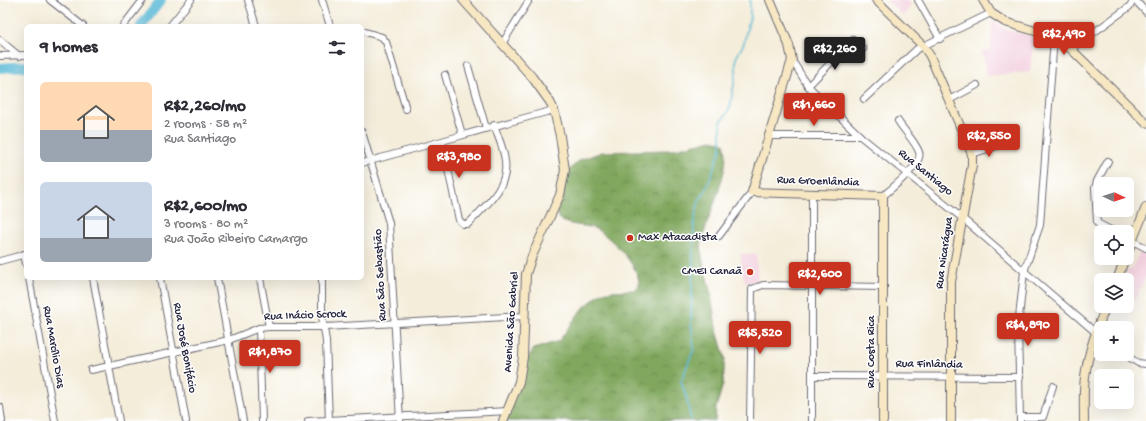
<!DOCTYPE html>
<meta charset="utf-8">
<style>
:root{--surface:#fff;--page:#f2f2f3;--text:#2b2b33;--muted:#7c7c81;--accent:#c8321e}
body{margin:0;font-family:"Gochi Hand",sans-serif;background:var(--page);color:var(--text);height:100vh;display:flex;flex-direction:column;font-size:15px;white-space:nowrap}
*{box-sizing:border-box;margin:0}
p{font-size:13px;color:var(--muted)}
.icon{flex:none;width:22px;height:22px;fill:none;stroke:currentColor;stroke-width:2;stroke-linecap:round;stroke-linejoin:round}
.map{position:relative;flex:1;overflow:hidden}
.side{position:absolute;left:24px;top:24px;width:340px;height:256px;display:flex;flex-direction:column;background:var(--surface);border-radius:6px;box-shadow:0 4px 16px #0002}
.side>*{flex:none}
.needle{width:26px;rotate:94deg}
.tools{position:absolute;left:1094px;top:177px;display:grid;gap:8px}
.tools a{display:grid;place-items:center;width:40px;height:40px;border-radius:6px;background:var(--surface);box-shadow:0 4px 16px #0002;font-size:20px}
.price{position:absolute;translate:-50% -34px;padding:0 9px;border-radius:4px;background:var(--accent);color:#fff;font-size:13px;line-height:26px;filter:drop-shadow(0 1px 2px #0008)}
.price::after{content:'';position:absolute;left:50%;top:24px;width:12px;height:9px;margin-left:-6px;background:inherit;clip-path:polygon(0 0,100% 0,50% 100%)}
.price.on{background:#222;color:#fff}
ul{padding:0;list-style:none}
li{display:flex;align-items:center;gap:12px;height:100px;padding:0 16px}
li span{display:grid;place-items:center;flex:none;width:112px;height:80px;border-radius:6px;color:#555}
li>.icon{margin-inline-start:auto}
span .icon{width:48px;height:48px;fill:#fffc;stroke-width:1}
li b{font-size:17px}
h2{display:flex;justify-content:space-between;align-items:center;height:48px;padding:0 16px;font-size:17px}
.map>svg:first-child{display:block}
</style>
<div class="map">
<svg width="1146" height="421" viewBox="0 0 1146 421">
<defs>
<pattern id="forest-crowns" width="20" height="18" patternUnits="userSpaceOnUse"><rect width="20" height="18" fill="#80a75d"/><path d="M2 6a3 3 0 1 1 6 0M12 15a3 3 0 1 1 6 0" fill="none" stroke="#68884e"/></pattern>
</defs>
<rect width="100%" height="100%" fill="#fff"/>
<filter id="ink" filterUnits="userSpaceOnUse"><feTurbulence type="fractalNoise" baseFrequency=".025" numOctaves="2"/><feDisplacementMap in="SourceGraphic" scale="8" xChannelSelector="R" yChannelSelector="G"/><feConvolveMatrix kernelMatrix="1 2 1 2 8 2 1 2 1" color-interpolation-filters="sRGB"/></filter>
<filter id="wash" filterUnits="userSpaceOnUse"><feTurbulence type="fractalNoise" baseFrequency=".012" numOctaves="4" result="noise"/><feDisplacementMap in="SourceGraphic" scale="16" xChannelSelector="R" yChannelSelector="G"/><feGaussianBlur stdDeviation="0.9" result="paint"/><feColorMatrix in="noise" values="0 0 0 0 0 0 0 0 0 0 0 0 0 0 0 0 0 1.4 0 .05"/><feComposite in="paint" operator="in"/></filter>
<g filter="url(#wash)">
<rect width="100%" height="100%" fill="#f4edda"/>
<g fill="#f3cfde">
<path d="M887,0H909L911,5L903,16Z"/>
<path d="M992,21L1007,30L1034,37L1030,72L987,76L982,52L991,49Z"/>
<path d="M1140,252L1146,255V277L1135,300L1127,297V280H1123L1128,269L1131,270Z"/>
<path d="M740,254H756L758,282H746L744,280Z"/>
</g>
<path fill="url(#forest-crowns)" stroke="#51644c" d="M712,140L724,143C733,169 706,217 701,245L702,258L711,295L716,327L725,358L723,384L716,408L715,421H504L528,357L534,349L559,341L581,310L600,294L612,291L634,290L639,286C642,269 611,237 596,229C585,224 568,227 558,218L557,210L566,173L580,160L602,152L671,150Z"/>
<g fill="none" stroke-linecap="round" stroke-linejoin="round">
<path stroke="#58b9d6" stroke-width="1.5" d="M691,421L687,399L681,381L694,349L691,321L694,222L699,200L704,194L721,149V122L730,108L736,72V58L744,43L750,16V0"/>
<g stroke="#58b9d6" stroke-width="10">
<path d="M141,26L161,0"/>
<path d="M0,68L26,66"/>
</g>
</g>
</g>
<g filter="url(#ink)">
<g fill="none" stroke-linecap="round" stroke-linejoin="round">
<g stroke="#6c6973" stroke-width="8">
<g id="street">
<path d="M50,0L83,26"/>
<path d="M248,0L256,26"/>
<path d="M322,0L330,26"/>
<path d="M918,0L940,39"/>
<path d="M1135,0L1146,12"/>
<path d="M123,26L143,0"/>
<path d="M170,26L191,0"/>
<path d="M362,31L382,37L386,42L406,109"/>
<path d="M0,40L19,56"/>
<path d="M502,44L528,2"/>
<path d="M1071,49L1129,7L1134,0"/>
<path d="M0,56L26,55"/>
<path d="M792,60L808,86L860,136L962,218L1101,337"/>
<path d="M468,66L486,128"/>
<path d="M445,75L462,134"/>
<path d="M808,86L853,40L863,49"/>
<path d="M864,99L917,49L991,13"/>
<path d="M949,100L977,85"/>
<path d="M362,132L389,223L400,421"/>
<path d="M768,136H860"/>
<path d="M442,142L459,220L463,224H468C485,206 509,188 505,161C504,149 498,137 494,125"/>
<path d="M972,154L1000,145"/>
<path d="M1108,161L1097,181L1095,188L1097,223L1115,232"/>
<path d="M362,163C426,146 490,127 554,110"/>
<path d="M883,196C892,188 924,163 919,152C915,141 904,131 898,121"/>
<path d="M719,236L752,192"/>
<path d="M1127,238L1146,248"/>
<path d="M24,254L26,264"/>
<path d="M0,261L26,254"/>
<path d="M29,278L55,421"/>
<path d="M93,278L119,421"/>
<path d="M160,278L186,421"/>
<path d="M217,278L243,421"/>
<path d="M260,278L269,327"/>
<path d="M322,278V316L326,341L329,421"/>
<path d="M259,328L262,421"/>
<path d="M1124,354L1138,363L1146,364"/>
<path d="M91,370L229,340L259,328L269,327H325L525,316"/>
<path d="M813,376L1020,377"/>
<path d="M0,407L2,421"/>
<path d="M1020,417H1043L1053,386"/>
<path d="M308,421L509,411"/>
<path d="M750,421L752,289L763,285L884,287"/>
<path d="M812,421V194"/>
<path d="M1020,421L1018,326L1024,272L1040,225L1054,38"/>
</g>
</g>
<g stroke="#6c6973" stroke-width="10">
<g id="secondary">
<path d="M463,0L532,77L550,102L554,110L560,136L565,170L560,195L532,256L526,274L523,357L519,382L503,421"/>
<path d="M770,0L789,45L792,60L752,192L883,196V421"/>
<path d="M876,0L924,47L930,56L972,154V165L951,282V421"/>
<path d="M983,0L991,13L1005,22L1045,34L1071,49L1146,123"/>
<path d="M1127,254L1146,207"/>
<path d="M1117,280L1125,258"/>
<path d="M1084,421C1084,407 1083,392 1085,377C1088,352 1097,329 1106,306"/>
</g>
</g>
<use href="#street" stroke="#fff" stroke-width="6"/>
<use href="#secondary" stroke="#f7e8c3" stroke-width="8"/>
</g>
</g>
<g fill="#c8321e" stroke="#fff" stroke-width="1.5">
<circle cx="630" cy="238" r="4"/>
<circle cx="750" cy="272" r="4"/>
</g>
<g text-anchor="middle" dominant-baseline="central" stroke-width="3" stroke-linejoin="round" paint-order="stroke">
<g font-size="12" fill="#22223b" stroke="#fff">
<text transform="translate(925 173) rotate(39)">Rua Santiago</text>
<text transform="translate(818 182) rotate(2)">Rua Groenlândia</text>
<text transform="translate(945 253) rotate(-82)">Rua Nicarágua</text>
<text transform="translate(381 275) rotate(-93)">Rua São Sebastião</text>
<text transform="translate(305 316) rotate(-2)">Rua Inácio Scrock</text>
<text transform="translate(512 322) rotate(-86)">Avenida São Gabriel</text>
<text transform="translate(53 347) rotate(80)">Rua Marcílio Dias</text>
<text transform="translate(184 348) rotate(80)">Rua José Bonifácio</text>
<text transform="translate(872 352) rotate(-90)">Rua Costa Rica</text>
<text transform="translate(929 365) rotate(1)">Rua Finlândia</text>
</g>
<g font-size="12" fill="#22223b" stroke="#fff" text-anchor="start">
<text x="638" y="238">Max Atacadista</text>
<text x="742" y="272" text-anchor="end">CMEI Canaã</text>
</g>
</g>
</svg>
<div class="tools">
<a><svg class="needle" viewBox="-14 -14 28 28"><path d="M0-13l5 13h-10z" fill="#e53935"/><path d="M0 13l5-13h-10z" fill="#7c7c81"/></svg></a>
<a><svg class="icon" aria-label="locate" viewBox="0 0 24 24"><circle cx="12" cy="12" r="6"/><path d="M12 2v4M12 18v4M2 12h4M18 12h4"/></svg></a>
<a><svg class="icon" aria-label="layers" viewBox="0 0 24 24"><path d="M12 4l9 5-9 5-9-5zM3 14l9 5 9-5"/></svg></a>
<a>+</a>
<a>−</a>
</div>
<b class="price" style="left:1064px;top:56px">R$2,490</b>
<b class="price on" style="left:835px;top:71px">R$2,260</b>
<b class="price" style="left:814px;top:127px">R$1,660</b>
<b class="price" style="left:989px;top:158px">R$2,550</b>
<b class="price" style="left:459px;top:179px">R$3,980</b>
<b class="price" style="left:820px;top:296px">R$2,600</b>
<b class="price" style="left:1028px;top:347px">R$4,890</b>
<b class="price" style="left:760px;top:355px">R$5,520</b>
<b class="price" style="left:270px;top:374px">R$1,870</b>
<section class="side">
<h2>9 homes<svg class="icon" aria-label="filters" viewBox="0 0 24 24"><path d="M4 7h16M4 17h16"/><circle cx="9" cy="7" r="2"/><circle cx="15" cy="17" r="2"/></svg></h2>
<ul>
<li><span style="background:linear-gradient(#ffd9b3 60%,#9aa5b1 0)"><svg class="icon" aria-label="home" viewBox="0 0 24 24"><path d="M3 11l9-7 9 7M6 9v11h12V9"/></svg></span><div><b>R$2,260/mo</b><p>2 rooms · 58 m²</p><p>Rua Santiago</p></div></li>
<li><span style="background:linear-gradient(#c9d6e8 70%,#9aa5b1 0)"><svg class="icon" aria-label="home" viewBox="0 0 24 24"><path d="M3 11l9-7 9 7M6 9v11h12V9"/></svg></span><div><b>R$2,600/mo</b><p>3 rooms · 80 m²</p><p>Rua João Ribeiro Camargo</p></div></li>
</ul>
</section>
</div>
